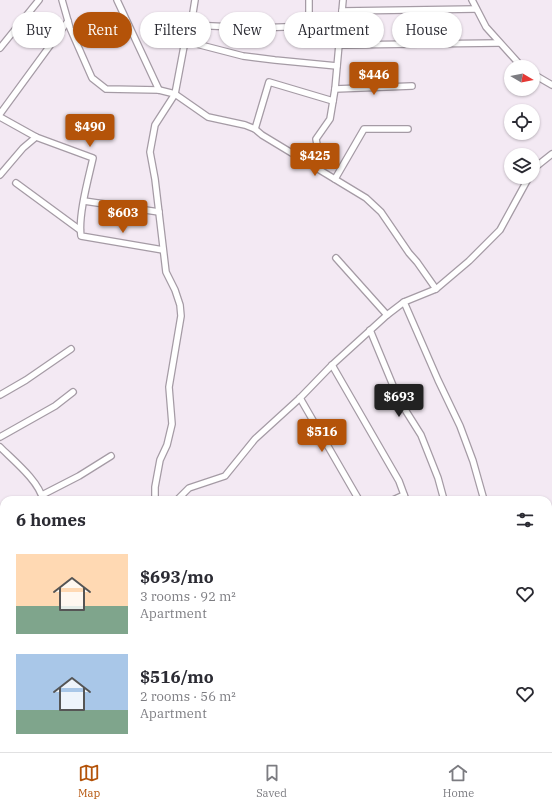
<!DOCTYPE html>
<meta charset="utf-8">
<style>
:root{--surface:#fff;--page:#f7f7f7;--text:#2b2b33;--muted:#7c7c81;--line:#e1e1e2;--accent:#b45309}
body{margin:0;font-family:"IBM Plex Serif",serif;background:var(--page);color:var(--text);height:100vh;display:flex;flex-direction:column;font-size:15px;white-space:nowrap}
*{box-sizing:border-box;margin:0}
p{font-size:13px;color:var(--muted)}
.icon{flex:none;width:22px;height:22px;fill:none;stroke:currentColor;stroke-width:2;stroke-linecap:round;stroke-linejoin:round}
.map{position:relative;flex:1;overflow:hidden}
.side{position:absolute;left:0px;top:496px;width:552px;height:256px;display:flex;flex-direction:column;background:var(--surface);border-radius:12px 12px 0 0;box-shadow:0 1px 3px #0004}
.side>*{flex:none}
.hud{position:absolute;left:12px;top:12px;width:528px;height:36px;display:flex;gap:8px}
.needle{width:26px;rotate:100deg}
.buttons{position:absolute;left:504px;top:60px;display:grid;gap:8px}
.buttons a{display:grid;place-items:center;width:36px;height:36px;border-radius:50%;background:var(--surface);box-shadow:0 1px 3px #0004;font-size:20px}
.price{position:absolute;translate:-50% -34px;padding:0 9px;border-radius:4px;background:var(--accent);color:#fff;font-size:13px;line-height:26px;filter:drop-shadow(0 1px 2px #0008)}
.price::after{content:'';position:absolute;left:50%;top:24px;width:12px;height:9px;margin-left:-6px;background:inherit;clip-path:polygon(0 0,100% 0,50% 100%)}
.price.on{background:#222;color:#fff}
ul{padding:0;list-style:none}
li{display:flex;align-items:center;gap:12px;height:100px;padding:0 16px}
li span{display:grid;place-items:center;flex:none;width:112px;height:80px;border-radius:0px;color:#555}
li>.icon{margin-inline-start:auto}
span .icon{width:48px;height:48px;fill:#fffc;stroke-width:1}
li b{font-size:17px}
h2{display:flex;justify-content:space-between;align-items:center;height:48px;padding:0 16px;font-size:17px}
.chip{padding:0 14px;border-radius:18px;background:var(--surface);box-shadow:0 1px 3px #0004;font-size:14px;line-height:36px}
.chip.on{background:var(--accent);color:#fff}
.dock{display:flex;justify-content:space-around;align-items:center;height:56px;border-top:1px solid var(--line);background:var(--surface);font-size:11px;color:var(--muted)}
.dock a{display:grid;justify-items:center;gap:2px}
.dock .on{color:var(--accent)}
.map>svg:first-child{display:block}
</style>
<div class="map">
<svg width="552" height="752" viewBox="0 0 552 752">
<rect width="100%" height="100%" fill="#f3e9f3"/>
<g fill="none" stroke-linecap="round" stroke-linejoin="round">
<g stroke="#a59ba5" stroke-width="8">
<g id="minor">
<path d="M62,0L70,28L92,78L106,89L159,90L175,94L208,117L245,125L255,129L262,135L366,198L381,212L409,253L417,262L436,289"/>
<path d="M117,0L159,90"/>
<path d="M472,0L486,27L522,67"/>
<path d="M342,11L476,9"/>
<path d="M191,25L255,28L341,25"/>
<path d="M309,26V0"/>
<path d="M185,41L243,56L275,60L337,66"/>
<path d="M340,45L499,43"/>
<path d="M0,48L39,0"/>
<path d="M533,74L552,85"/>
<path d="M335,89L412,86"/>
<path d="M0,114L68,21"/>
<path d="M0,117L36,137L93,158C88,180 78,216 81,236L163,250"/>
<path d="M255,129L269,82L333,101"/>
<path d="M313,165L318,150L316,139L330,119L335,89L343,0"/>
<path d="M533,169L552,154"/>
<path d="M0,175L23,148L36,137"/>
<path d="M335,179L364,129H408"/>
<path d="M16,183L80,230"/>
<path d="M84,201L159,212"/>
<path d="M336,258L387,315"/>
<path d="M404,302L438,380L460,426L473,461L484,500"/>
<path d="M370,330L399,400L421,435L438,478L444,500"/>
<path d="M332,365L399,481L406,500"/>
<path d="M0,395L26,380L71,349"/>
<path d="M300,398L359,500"/>
<path d="M0,437L55,406L73,392"/>
<path d="M0,447C14,461 39,481 43,500"/>
<path d="M42,495L79,476L111,456"/>
<path d="M155,500V487L160,460L167,445L172,424L169,387L181,316L180,305L175,290L166,272L155,179L150,152L155,125L175,94L185,41L191,25L195,0"/>
<path d="M177,500L189,488L225,476L255,439L300,398L332,365L387,315L404,302L436,289L469,261L500,230L529,177"/>
<path d="M393,500L404,495"/>
<path d="M548,670L550,669"/>
<path d="M548,709L552,708"/>
<path d="M367,748V752"/>
<path d="M478,748L479,752"/>
<path d="M515,748L516,752"/>
<path d="M135,752L136,748"/>
<path d="M383,752L398,748"/>
</g>
</g>
<use href="#minor" stroke="#fff" stroke-width="5.5"/>
</g>
</svg>
<div class="buttons">
<a><svg class="needle" viewBox="-14 -14 28 28"><path d="M0-13l5 13h-10z" fill="#e53935"/><path d="M0 13l5-13h-10z" fill="#7c7c81"/></svg></a>
<a><svg class="icon" aria-label="locate" viewBox="0 0 24 24"><circle cx="12" cy="12" r="6"/><path d="M12 2v4M12 18v4M2 12h4M18 12h4"/></svg></a>
<a><svg class="icon" aria-label="layers" viewBox="0 0 24 24"><path d="M12 4l9 5-9 5-9-5zM3 14l9 5 9-5"/></svg></a>
</div>
<b class="price" style="left:374px;top:96px">$446</b>
<b class="price" style="left:90px;top:148px">$490</b>
<b class="price" style="left:315px;top:177px">$425</b>
<b class="price" style="left:123px;top:234px">$603</b>
<b class="price on" style="left:399px;top:418px">$693</b>
<b class="price" style="left:322px;top:453px">$516</b>
<div class="hud">
<a class="chip">Buy</a>
<a class="chip on">Rent</a>
<a class="chip">Filters</a>
<a class="chip">New</a>
<a class="chip">Apartment</a>
<a class="chip">House</a>
</div>
<section class="side">
<h2>6 homes<svg class="icon" aria-label="filters" viewBox="0 0 24 24"><path d="M4 7h16M4 17h16"/><circle cx="9" cy="7" r="2"/><circle cx="15" cy="17" r="2"/></svg></h2>
<ul>
<li><span style="background:linear-gradient(#ffd9b3 65%,#7fa58c 0)"><svg class="icon" aria-label="home" viewBox="0 0 24 24"><path d="M3 11l9-7 9 7M6 9v11h12V9"/></svg></span><div><b>$693/mo</b><p>3 rooms · 92 m²</p><p>Apartment</p></div><svg class="icon" aria-label="heart" viewBox="0 0 24 24"><path d="M12 20l-8-8c-3-5 5-10 8-4 3-6 11-1 8 4z"/></svg></li>
<li><span style="background:linear-gradient(#a9c7e8 70%,#7fa58c 0)"><svg class="icon" aria-label="home" viewBox="0 0 24 24"><path d="M3 11l9-7 9 7M6 9v11h12V9"/></svg></span><div><b>$516/mo</b><p>2 rooms · 56 m²</p><p>Apartment</p></div><svg class="icon" aria-label="heart" viewBox="0 0 24 24"><path d="M12 20l-8-8c-3-5 5-10 8-4 3-6 11-1 8 4z"/></svg></li>
</ul>
</section>
</div>
<nav class="dock">
<a class="on"><svg class="icon" aria-label="map" viewBox="0 0 24 24"><path d="M3 6l6-2 6 2 6-2v14l-6 2-6-2-6 2zM9 4v14M15 6v14"/></svg>Map</a>
<a><svg class="icon" aria-label="saved" viewBox="0 0 24 24"><path d="M7 4h10v16l-5-4-5 4z"/></svg>Saved</a>
<a><svg class="icon" aria-label="home" viewBox="0 0 24 24"><path d="M3 11l9-7 9 7M6 9v11h12V9"/></svg>Home</a>
</nav>
